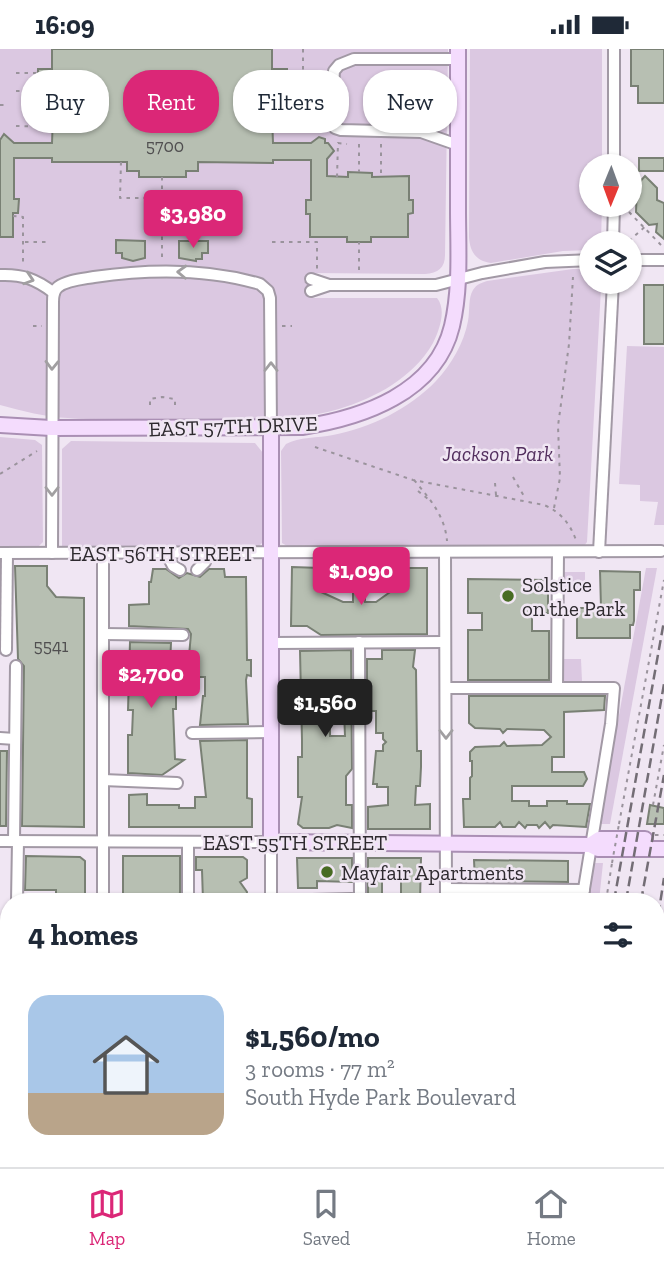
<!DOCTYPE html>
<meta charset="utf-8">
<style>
:root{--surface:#fff;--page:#f2f2f3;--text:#1f2937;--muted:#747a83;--line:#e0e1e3;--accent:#db2777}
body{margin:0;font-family:"Zilla Slab",serif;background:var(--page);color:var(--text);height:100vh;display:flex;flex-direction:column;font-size:26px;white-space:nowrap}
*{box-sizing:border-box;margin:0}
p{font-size:23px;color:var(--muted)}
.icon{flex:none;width:38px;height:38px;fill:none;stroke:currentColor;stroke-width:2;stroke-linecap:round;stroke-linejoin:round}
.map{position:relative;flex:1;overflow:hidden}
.sheet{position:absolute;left:0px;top:844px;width:665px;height:275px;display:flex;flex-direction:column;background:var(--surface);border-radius:28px 28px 0 0;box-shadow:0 2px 5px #0004}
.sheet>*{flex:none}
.hud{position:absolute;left:21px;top:21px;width:623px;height:63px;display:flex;gap:14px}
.needle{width:46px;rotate:181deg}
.tools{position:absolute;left:579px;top:105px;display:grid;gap:14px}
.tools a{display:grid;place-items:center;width:63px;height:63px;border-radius:50%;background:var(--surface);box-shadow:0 2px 5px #0004;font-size:35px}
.price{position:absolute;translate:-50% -60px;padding:0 16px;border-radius:7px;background:var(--accent);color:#fff;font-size:23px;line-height:46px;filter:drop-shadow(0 2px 4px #0008)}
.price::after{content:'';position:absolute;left:50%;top:42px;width:21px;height:16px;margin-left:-10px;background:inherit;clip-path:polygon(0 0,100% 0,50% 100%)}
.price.active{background:#222;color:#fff}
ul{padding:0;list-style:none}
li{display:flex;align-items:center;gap:21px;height:175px;padding:0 28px}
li+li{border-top:2px solid var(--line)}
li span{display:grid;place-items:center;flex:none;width:196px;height:140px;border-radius:21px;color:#555}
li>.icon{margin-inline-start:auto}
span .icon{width:84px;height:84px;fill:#fffc;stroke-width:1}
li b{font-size:30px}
h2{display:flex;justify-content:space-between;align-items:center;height:84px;padding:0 28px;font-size:30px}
.chip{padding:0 24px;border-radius:28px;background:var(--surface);box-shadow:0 2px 5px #0004;font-size:24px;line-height:63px}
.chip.active{background:var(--accent);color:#fff}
.status{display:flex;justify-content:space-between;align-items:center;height:49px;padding:0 35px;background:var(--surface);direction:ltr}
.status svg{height:19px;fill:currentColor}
.dock{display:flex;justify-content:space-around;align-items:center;height:98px;border-top:2px solid var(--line);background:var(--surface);font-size:19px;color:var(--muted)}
.dock a{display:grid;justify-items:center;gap:4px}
.dock .active{color:var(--accent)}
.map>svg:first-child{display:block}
</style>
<div class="status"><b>16:09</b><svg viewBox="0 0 49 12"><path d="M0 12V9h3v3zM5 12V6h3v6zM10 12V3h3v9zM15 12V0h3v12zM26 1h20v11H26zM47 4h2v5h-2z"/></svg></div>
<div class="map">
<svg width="664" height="1118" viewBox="0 0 664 1118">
<rect width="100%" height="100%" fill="#f0e6f3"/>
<g fill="#dbc8e1">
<path d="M0,0H448L445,206C445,219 438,224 425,225L311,224V249H437C447,261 439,282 433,294C413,329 375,349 339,360C295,373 247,369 201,369C157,369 112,372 68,369C45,368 23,362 0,356Z"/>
<path d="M470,0H602V117H592V156H602L601,193L592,194L591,201L563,202L491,214C476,212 470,203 469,188Z"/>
<path d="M573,220H591L592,233H604L601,239L587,493L584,497H287L282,494L281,402L286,395C299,388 318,389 333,386C370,379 409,360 436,332C451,316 464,294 468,272C470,262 468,249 473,241C477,235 481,234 487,232Z"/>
<path d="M627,297L664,298V476H654L658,453L640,452V436L619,435Z"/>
<path d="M0,388L35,391L42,396L43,493L39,497H0Z"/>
<path d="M71,392L255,394L263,404L262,494L259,497L131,498L129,500H122L120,497H62V400Z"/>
<path d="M646,519H657L610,775H599Z"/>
<rect x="563" y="523" width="22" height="21"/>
<path d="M561,610H581L582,632H561Z"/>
<path d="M591,814H603L599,852H586Z"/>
<path d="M664,861V960L656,1037V918Z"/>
</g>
<g fill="#b7bfb2" stroke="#798074" stroke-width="2" fill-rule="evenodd">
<path d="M52,0H272V20H287V67L272,66L273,94H311L319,88L325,90V94H328L334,102L327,110V127L348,128V123L372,124V128L409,127V151H413V164L408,165V188H371V193H347V188H310V165H306V151H311V111H273V114L198,113V122H186V128H139V122H127V113H52V109H14V150H19L18,164H13V188H0V91L4,85L14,94H52L53,66H37L38,20H52Z"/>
<path d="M631,0H664V54H638V37H631Z"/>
<rect x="639" y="109" width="25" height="13"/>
<path d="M645,127L657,139V151L664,154V190L656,183L657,175L649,176L636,163L637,136Z"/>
<path d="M116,191L145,192V209L133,212L122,209V204H116Z"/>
<path d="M179,192H208V204H202V210H196V212L179,209Z"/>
<rect x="644" y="236" width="20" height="59"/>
<path d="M15,517H47V537L56,548L84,549V778L22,777L24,617L18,610Z"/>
<path d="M292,518L320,519L319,542L343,553H353V536L355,534H365V553H376L400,536V519H427V585L321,586L307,577H291Z"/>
<path d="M153,520H166L179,529L187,524L200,528L209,520H224L225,528H246L247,611H251V627L247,626L246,631L248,675L200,676L203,647H205V628H198V607H189L191,585L188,580L129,577V556L149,555V533H151Z"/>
<path d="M600,522L640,523V541H634V572L633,576H630V589H577V559H601Z"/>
<path d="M468,530L548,531V564H532V582H549V631H468V581H482V564H468Z"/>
<path d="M130,593L171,594L169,635H176V660H173L175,710L184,711L162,726L128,724V686H132L133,661H128Z"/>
<path d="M351,601L352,720L346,727V756H352V779L337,776L329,779H303L298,775L302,748H298V708H302V691L300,602ZM330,662H344L345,687H330Z"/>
<path d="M382,601H415L413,618L416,621L417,702H421V718L420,737H416L415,756L430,755V780H368V758L388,756V738H377V735H373L376,702H383V696L386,693L383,690V684H376V662H367V610H382Z"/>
<path d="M469,647H605L604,661L564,663V708H552V723H584L587,730L583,737H512V752H529V757H547V752H567V755H590L586,778L553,776L550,779L545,773L539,779L537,776H527L525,779L519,773L515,778H503L500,773L495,778H464L463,750H470V729L472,727V712H470V703L475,698L500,697L504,693L507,697L542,696L551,688L544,681L507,680L503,684L500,680L475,679L469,674Z"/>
<path d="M247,691V749L252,750V778H129V746L147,745V756H179V759H195V748H206L200,692Z"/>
<path d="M0,702H7L6,777H0Z"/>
<path d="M650,756L664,759V775H647Z"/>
<path d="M26,807L80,808L85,812V851L69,852V847H56V841H25Z"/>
<path d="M123,807H180V844L177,847H166L165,852H123Z"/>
<path d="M196,808H243L247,811V829L240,833L247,843L246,852H203L202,821H196Z"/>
<path d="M297,809H352V833L317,832V839H298Z"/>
<path d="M368,809H421L420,852H401V826L382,827V845H368Z"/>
<path d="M474,811L568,812V833L475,832Z"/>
<rect x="540" y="849" width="29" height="3"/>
<rect x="0" y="887" width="9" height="119"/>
<path d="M0,1030H9V1047H2L9,1058V1104L0,1086Z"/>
<path d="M128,1110H172L173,1117L128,1118Z"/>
<path d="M214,1110H242L243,1118H209Z"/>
<rect x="297" y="1110" width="44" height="8"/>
<path d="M392,1110H422V1118H406Z"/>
<rect x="482" y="1110" width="63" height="8"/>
</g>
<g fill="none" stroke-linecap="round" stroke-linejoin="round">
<g stroke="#a299a5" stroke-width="14">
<g id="minor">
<path d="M458,10H354L339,16L334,22L331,68L335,79L341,81L421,83L458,96"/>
<path d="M614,117V0"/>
<path d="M613,194L614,156"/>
<path d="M630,211H664"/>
<path d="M0,226C22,225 36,230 54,244"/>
<path d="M311,230L329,236"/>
<path d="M311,242L329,236H436L482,224L545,213L592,211"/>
<path d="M445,503L446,852"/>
<path d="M599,503L613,233"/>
<path d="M0,504L661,502"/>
<path d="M52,504L53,253C53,248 53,242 58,238C67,231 83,230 94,228C149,220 206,219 260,235L268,242L270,249L271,379"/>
<path d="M103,504V852"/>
<path d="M166,504L173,517L180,521"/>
<path d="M197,521L205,513L208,503"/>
<path d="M103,585L183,586"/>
<path d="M359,593L360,852"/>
<path d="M272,594L445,593"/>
<path d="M6,601L7,504"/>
<path d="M446,639H614L611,675L582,852"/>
<path d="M557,639L558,503"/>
<path d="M192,684L272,683"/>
<path d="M0,689L15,690"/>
<path d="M103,731L177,734"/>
<path d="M0,792L271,793V852"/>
<path d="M14,792L16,617"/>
<path d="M446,840L584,841"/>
<path d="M17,852L18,792"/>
<path d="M188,852V793"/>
<path d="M272,852L352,850"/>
<path d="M63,1110L69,1118"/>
<path d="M114,1110V1118"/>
<path d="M187,1118V1110"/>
<path d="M271,1118V1110"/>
<path d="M359,1118L360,1110"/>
<path d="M446,1118V1110"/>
</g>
</g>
<g stroke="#aa8fb4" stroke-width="18">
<g id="major">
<path d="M0,376L51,379L302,378C362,369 436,344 452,277C461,239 458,198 458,160C458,107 458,53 458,0"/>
<path d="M271,379V793L590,796L598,800H664"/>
<path d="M590,796L599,790H645"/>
<path d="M656,1118L664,1019"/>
</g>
</g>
<g stroke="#9a939c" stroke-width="2" stroke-dasharray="3.5 5" stroke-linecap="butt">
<path d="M303,0V73H320"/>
<path d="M16,24H38"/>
<path d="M16,42H38"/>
<path d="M287,43H303"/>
<path d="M0,56H4"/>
<path d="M274,66L303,68"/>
<path d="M16,77L53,78"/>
<path d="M359,95V123"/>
<path d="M381,95V127"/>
<path d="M121,113L120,149H160"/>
<path d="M162,128V212"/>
<path d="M337,128L338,94L347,95"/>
<path d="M629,163L661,196"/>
<path d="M13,167L23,168V216"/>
<path d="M629,192L648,175"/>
<path d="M25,193H48"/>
<path d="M272,193H317V220"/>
<path d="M359,221V193"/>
<path d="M33,277H42"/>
<path d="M282,277H292"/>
<path d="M150,356V350L162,348L175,350V356"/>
<path d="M315,398L413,431L544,456C561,463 570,475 576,491"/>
<path d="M0,425L37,402"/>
<path d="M513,428L525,449"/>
<path d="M414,431C430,450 445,467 447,492"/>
<path d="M418,442L428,450"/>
<path d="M496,446L495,434L497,432"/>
<path d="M554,459L560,429L558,377L569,295L573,228"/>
<path d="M653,756L664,696"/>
<path d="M619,775L664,531"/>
<path d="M655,786H664"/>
<path d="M606,852L612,814"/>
<path d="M578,1118L579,1110"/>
</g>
<use href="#minor" stroke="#fff" stroke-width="10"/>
<use href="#major" stroke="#f4dcfd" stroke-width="14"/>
<g stroke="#736d75" stroke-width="2.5" stroke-dasharray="10 5" stroke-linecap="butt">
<path d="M614,852L664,572"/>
<path d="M626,852L664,635"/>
<path d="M641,852L664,726"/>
<path d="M656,881L664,829"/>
<path d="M586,1118L587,1110"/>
<path d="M598,1118V1110"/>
<path d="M611,1118L612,1110"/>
<path d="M632,1118L633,1110"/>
</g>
<path stroke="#9a939c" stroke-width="2" stroke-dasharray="3.5 5" stroke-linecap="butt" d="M612,814L619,775"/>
</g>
<defs><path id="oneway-chevron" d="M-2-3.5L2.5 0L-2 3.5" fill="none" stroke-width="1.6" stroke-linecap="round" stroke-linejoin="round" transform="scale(1.75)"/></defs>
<g stroke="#a19fa1">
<use href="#oneway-chevron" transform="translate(182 223) rotate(-178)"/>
<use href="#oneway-chevron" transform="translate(29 230) rotate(18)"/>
<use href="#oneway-chevron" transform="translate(52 316) rotate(91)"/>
<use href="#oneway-chevron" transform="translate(271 318) rotate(-90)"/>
<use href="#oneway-chevron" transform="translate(52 442) rotate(90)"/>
<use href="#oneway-chevron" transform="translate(446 685) rotate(90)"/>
</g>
<g fill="#486b23" stroke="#f0e6f3" stroke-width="2.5">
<circle cx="508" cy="547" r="7"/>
<circle cx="327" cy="823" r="7"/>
</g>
<g text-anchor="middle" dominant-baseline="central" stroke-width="5" stroke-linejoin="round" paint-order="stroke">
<g font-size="18" fill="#504f50">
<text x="165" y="97">5700</text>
<text x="51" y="597">5541</text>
</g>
<g font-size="21" fill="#2e2a2f" stroke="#f0e6f3">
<text transform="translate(233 377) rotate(-2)">EAST 57TH DRIVE</text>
<text x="162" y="504">EAST 56TH STREET</text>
<text x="295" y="793">EAST 55TH STREET</text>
</g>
<g font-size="21" font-style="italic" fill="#522e5e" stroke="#f0e6f3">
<text x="498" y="404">Jackson Park</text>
</g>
<g font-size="21" fill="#2e2a2f" stroke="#f0e6f3" text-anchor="start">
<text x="522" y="535">Solstice<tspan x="522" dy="24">on the Park</tspan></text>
<text x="341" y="823">Mayfair Apartments</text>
</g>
</g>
</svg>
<div class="tools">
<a><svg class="needle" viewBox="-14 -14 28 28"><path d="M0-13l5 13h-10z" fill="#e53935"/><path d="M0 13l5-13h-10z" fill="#747a83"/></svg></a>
<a><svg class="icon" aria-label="layers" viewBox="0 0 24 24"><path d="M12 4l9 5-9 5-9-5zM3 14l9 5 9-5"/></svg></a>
</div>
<b class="price" style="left:193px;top:201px">$3,980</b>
<b class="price" style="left:361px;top:558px">$1,090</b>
<b class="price" style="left:151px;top:661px">$2,700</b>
<b class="price active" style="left:325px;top:690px">$1,560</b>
<div class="hud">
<a class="chip">Buy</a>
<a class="chip active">Rent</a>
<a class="chip">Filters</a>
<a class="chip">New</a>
</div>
<section class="sheet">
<h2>4 homes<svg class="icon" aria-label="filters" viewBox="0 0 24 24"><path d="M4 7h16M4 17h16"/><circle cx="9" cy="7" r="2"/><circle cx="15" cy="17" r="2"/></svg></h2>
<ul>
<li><span style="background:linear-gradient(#a9c7e8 70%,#b9a48a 0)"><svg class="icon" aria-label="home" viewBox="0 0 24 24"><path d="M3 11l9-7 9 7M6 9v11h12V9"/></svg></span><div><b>$1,560/mo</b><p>3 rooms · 77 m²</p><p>South Hyde Park Boulevard</p></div></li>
</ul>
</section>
</div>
<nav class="dock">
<a class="active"><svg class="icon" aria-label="map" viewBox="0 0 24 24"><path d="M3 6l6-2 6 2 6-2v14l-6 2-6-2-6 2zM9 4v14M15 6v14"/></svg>Map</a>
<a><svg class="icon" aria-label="saved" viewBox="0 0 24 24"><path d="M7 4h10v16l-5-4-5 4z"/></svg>Saved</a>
<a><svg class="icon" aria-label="home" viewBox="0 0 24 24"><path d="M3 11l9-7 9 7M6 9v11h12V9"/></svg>Home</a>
</nav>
